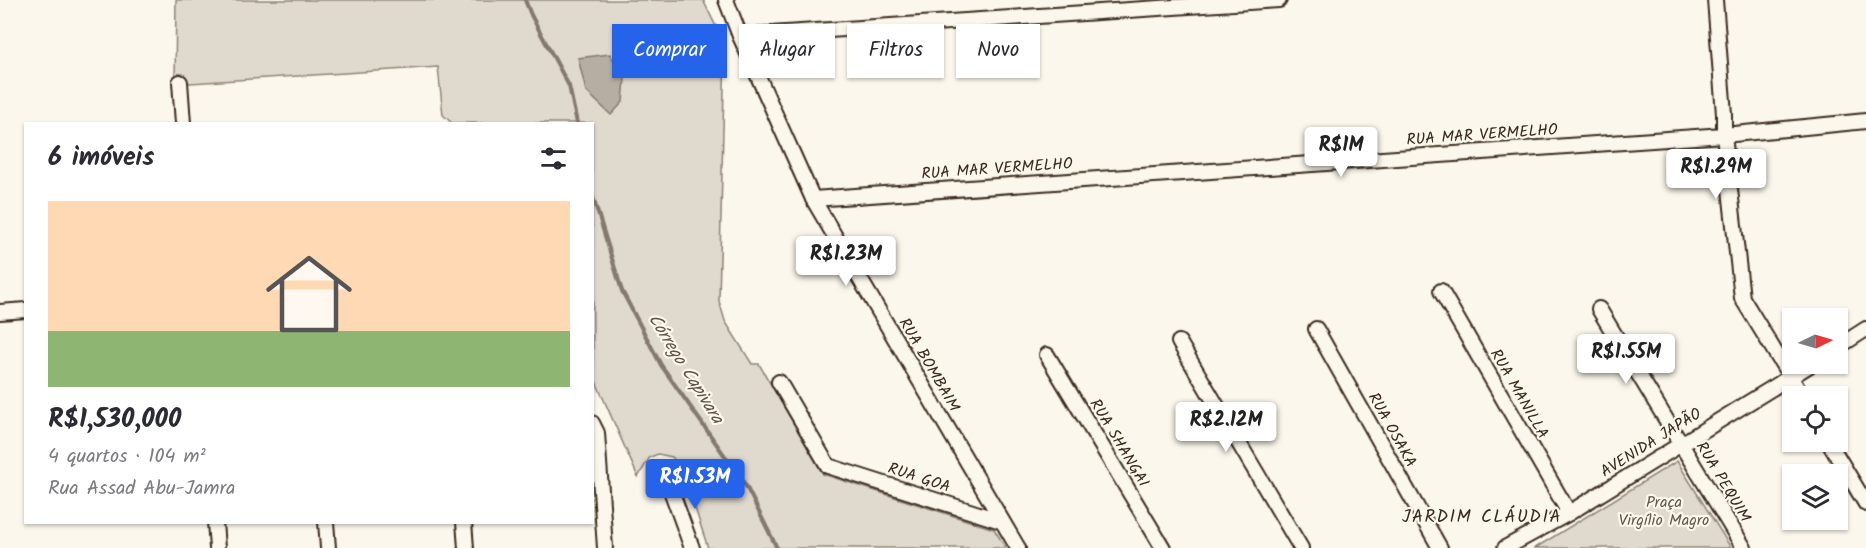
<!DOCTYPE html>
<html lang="pt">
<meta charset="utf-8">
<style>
:root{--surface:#fff;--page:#f7f7f7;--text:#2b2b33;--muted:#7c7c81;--accent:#2563eb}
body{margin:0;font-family:Kalam,sans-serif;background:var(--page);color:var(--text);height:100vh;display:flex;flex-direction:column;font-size:22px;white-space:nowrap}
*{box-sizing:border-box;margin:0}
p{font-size:20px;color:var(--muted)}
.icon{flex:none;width:33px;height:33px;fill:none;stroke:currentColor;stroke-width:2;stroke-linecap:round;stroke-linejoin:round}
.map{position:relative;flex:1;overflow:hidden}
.panel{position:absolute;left:24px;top:122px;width:570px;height:402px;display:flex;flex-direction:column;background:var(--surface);border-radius:0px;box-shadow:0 2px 4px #0004}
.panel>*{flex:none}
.banner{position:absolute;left:612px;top:24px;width:570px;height:54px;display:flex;gap:12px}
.needle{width:39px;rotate:85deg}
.buttons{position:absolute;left:1782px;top:308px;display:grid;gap:12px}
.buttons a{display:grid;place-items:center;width:66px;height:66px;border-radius:0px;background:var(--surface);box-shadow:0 2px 4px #0004;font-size:30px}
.price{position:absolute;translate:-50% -51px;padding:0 14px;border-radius:6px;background:#fff;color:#222;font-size:20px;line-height:39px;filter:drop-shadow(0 2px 3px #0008)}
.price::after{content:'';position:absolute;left:50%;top:36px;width:18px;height:14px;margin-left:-9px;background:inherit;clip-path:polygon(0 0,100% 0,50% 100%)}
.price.on{background:var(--accent);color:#fff}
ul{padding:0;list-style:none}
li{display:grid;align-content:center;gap:12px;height:318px;padding:0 24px}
li span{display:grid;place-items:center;height:186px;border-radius:0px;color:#555}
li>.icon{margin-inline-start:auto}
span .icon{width:108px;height:108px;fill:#fffc;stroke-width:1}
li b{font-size:26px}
h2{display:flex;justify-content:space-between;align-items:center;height:72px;padding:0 24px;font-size:26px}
.chip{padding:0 21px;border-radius:0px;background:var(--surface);box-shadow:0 2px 4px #0004;font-size:21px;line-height:54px}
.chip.on{background:var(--accent);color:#fff}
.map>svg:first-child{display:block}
</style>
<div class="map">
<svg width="1866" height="548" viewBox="0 0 1866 548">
<rect width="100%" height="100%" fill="#fbf7ec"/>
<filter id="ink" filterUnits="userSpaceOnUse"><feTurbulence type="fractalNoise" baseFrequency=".0167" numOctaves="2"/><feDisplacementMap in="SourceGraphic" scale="12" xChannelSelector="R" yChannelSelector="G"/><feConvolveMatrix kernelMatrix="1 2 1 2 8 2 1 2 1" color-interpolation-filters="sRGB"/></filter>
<g filter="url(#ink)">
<g fill="#dfd9ce" stroke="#8d8276" stroke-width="1.5">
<path d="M176,0H703L725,45L719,301L725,321L752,364H759L823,474L994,529L1006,548H708L682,468L672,457L658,454L650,457L638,477L593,375L592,123H452L443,115L438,67L175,84Z"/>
<path d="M1677,461L1731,548H1535Z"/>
</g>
<path fill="#b6aea2" stroke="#85796d" stroke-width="1.5" d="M610,54L625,79L623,102L611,115L586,91L578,58Z"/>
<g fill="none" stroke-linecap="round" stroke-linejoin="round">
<g stroke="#85796d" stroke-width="4">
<path d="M525,0L531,15L569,86L577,123"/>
<path d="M592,194L622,291L661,365L746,486L777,548"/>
</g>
<g stroke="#3b2a1e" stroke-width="18">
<g id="minor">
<path d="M726,0L740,36L813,199L1018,548"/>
<path d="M1715,0L1724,114V135L1742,298L1802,396"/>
<path d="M740,36L1279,0"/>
<path d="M180,82L183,123"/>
<path d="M813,199L1724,135L1866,121"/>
<path d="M1441,291L1569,513"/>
<path d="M1599,309L1744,548"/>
<path d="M0,312L26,310"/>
<path d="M1316,329L1440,548"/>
<path d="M1179,342L1301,548"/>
<path d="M1838,347L1866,329"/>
<path d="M1047,355L1163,548"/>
<path d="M779,382L828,466L1001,521"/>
<path d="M592,423L597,433L605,548"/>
<path d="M1828,441L1866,504"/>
<path d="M668,482L692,548"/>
<path d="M215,522L217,548"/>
<path d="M326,522L328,548"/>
<path d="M464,522L466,548"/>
<path d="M1505,548L1569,513L1813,363"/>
</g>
</g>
<use href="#minor" stroke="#fbf7ec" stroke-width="14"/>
</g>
</g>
<g text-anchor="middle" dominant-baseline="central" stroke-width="4.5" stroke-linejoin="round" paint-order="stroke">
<g font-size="16" fill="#3b2a1e" stroke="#fbf7ec">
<text transform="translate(1482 135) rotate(-4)">RUA MAR VERMELHO</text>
<text transform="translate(997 169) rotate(-4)">RUA MAR VERMELHO</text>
<text transform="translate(929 365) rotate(60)">RUA BOMBAIM</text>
<text transform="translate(1519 394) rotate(60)">RUA MANILLA</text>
<text transform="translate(1392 430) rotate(61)">RUA OSAKA</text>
<text transform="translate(1119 443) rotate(59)">RUA SHANGAI</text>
<text transform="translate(1651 443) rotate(-32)">AVENIDA JAPÃO</text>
<text transform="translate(919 478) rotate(18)">RUA GOA</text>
<text transform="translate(1723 482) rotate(59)">RUA PEQUIM</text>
</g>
<g font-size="16" fill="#64564a" stroke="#fbf7ec">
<text x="1664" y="502">Praça<tspan x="1664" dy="18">Virgílio Magro</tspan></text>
</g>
<g font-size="18" font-style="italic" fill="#605246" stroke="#fbf7ec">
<text transform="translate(685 369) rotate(58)">Córrego Capivara</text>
</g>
<g font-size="18" letter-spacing="1.5" fill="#3b2a1e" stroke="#fbf7ec">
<text x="1482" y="517">JARDIM CLÁUDIA</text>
</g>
</g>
</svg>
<div class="buttons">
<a><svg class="needle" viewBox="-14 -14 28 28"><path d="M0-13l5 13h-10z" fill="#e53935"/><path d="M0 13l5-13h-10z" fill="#7c7c81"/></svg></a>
<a><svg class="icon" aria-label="locate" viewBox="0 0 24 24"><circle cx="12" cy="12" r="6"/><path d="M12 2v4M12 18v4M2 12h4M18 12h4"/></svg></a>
<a><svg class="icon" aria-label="layers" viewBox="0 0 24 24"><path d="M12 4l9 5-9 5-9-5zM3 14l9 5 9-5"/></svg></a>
</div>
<b class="price" style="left:1341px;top:178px">R$1M</b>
<b class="price" style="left:1716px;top:200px">R$1.29M</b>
<b class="price" style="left:846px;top:287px">R$1.23M</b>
<b class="price" style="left:1626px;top:385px">R$1.55M</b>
<b class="price" style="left:1226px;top:453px">R$2.12M</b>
<b class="price on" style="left:695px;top:510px">R$1.53M</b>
<div class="banner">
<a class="chip on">Comprar</a>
<a class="chip">Alugar</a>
<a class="chip">Filtros</a>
<a class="chip">Novo</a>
</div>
<section class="panel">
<h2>6 imóveis<svg class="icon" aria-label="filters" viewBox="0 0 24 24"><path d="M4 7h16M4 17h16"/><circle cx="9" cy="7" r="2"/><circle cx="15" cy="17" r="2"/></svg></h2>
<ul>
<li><span style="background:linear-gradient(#ffd9b3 70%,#8fb573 0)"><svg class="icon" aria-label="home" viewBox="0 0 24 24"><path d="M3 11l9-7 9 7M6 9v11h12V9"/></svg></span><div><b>R$1,530,000</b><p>4 quartos · 104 m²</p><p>Rua Assad Abu-Jamra</p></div></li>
</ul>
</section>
</div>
